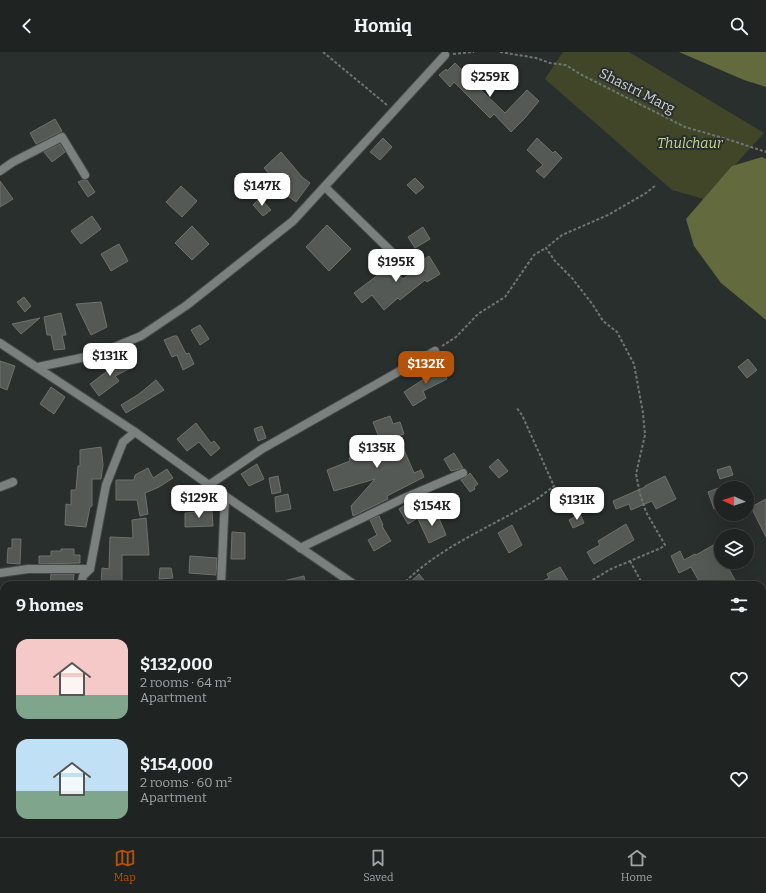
<!DOCTYPE html>
<meta charset="utf-8">
<style>
:root{--surface:#1f2322;--page:#272b2a;--text:#f1f3f6;--muted:#a1a4a5;--line:#3c4040;--accent:#b45309}
body{margin:0;font-family:Bitter,serif;background:var(--page);color:var(--text);height:100vh;display:flex;flex-direction:column;font-size:15px;white-space:nowrap}
*{box-sizing:border-box;margin:0}
p{font-size:13px;color:var(--muted)}
.icon{flex:none;width:22px;height:22px;fill:none;stroke:currentColor;stroke-width:2;stroke-linecap:round;stroke-linejoin:round}
.map{position:relative;flex:1;overflow:hidden}
.drawer{position:absolute;left:0px;top:529px;width:766px;height:256px;display:flex;flex-direction:column;background:var(--surface);border-radius:12px 12px 0 0;box-shadow:0 4px 16px #0002,0 0 0 1px var(--line)}
.drawer>*{flex:none}
.needle{width:26px;rotate:273deg}
.controls{position:absolute;left:714px;top:429px;display:grid;gap:8px}
.controls a{display:grid;place-items:center;width:40px;height:40px;border-radius:50%;background:var(--surface);box-shadow:0 4px 16px #0002,0 0 0 1px var(--line);font-size:20px}
.price{position:absolute;translate:-50% -34px;padding:0 9px;border-radius:8px;background:#fff;color:#222;font-size:13px;line-height:26px;filter:drop-shadow(0 1px 2px #0008)}
.price::after{content:'';position:absolute;left:50%;top:24px;width:12px;height:9px;margin-left:-6px;background:inherit;clip-path:polygon(0 0,100% 0,50% 100%)}
.price.active{background:var(--accent);color:#fff}
ul{padding:0;list-style:none}
li{display:flex;align-items:center;gap:12px;height:100px;padding:0 16px}
li span{display:grid;place-items:center;flex:none;width:112px;height:80px;border-radius:12px;color:#555}
li>.icon{margin-inline-start:auto}
span .icon{width:48px;height:48px;fill:#fffc;stroke-width:1}
li b{font-size:17px}
h2{display:flex;justify-content:space-between;align-items:center;height:48px;padding:0 16px;font-size:17px}
header{display:flex;justify-content:space-between;align-items:center;height:52px;padding:0 16px;background:var(--surface);font-size:18px;font-weight:700}
.dock{display:flex;justify-content:space-around;align-items:center;height:56px;border-top:1px solid var(--line);background:var(--surface);font-size:11px;color:var(--muted)}
.dock a{display:grid;justify-items:center;gap:2px}
.dock .active{color:var(--accent)}
.map>svg:first-child{display:block}
</style>
<header><svg class="icon" aria-label="back" viewBox="0 0 24 24"><path d="M15 5l-7 7 7 7"/></svg>Homiq<svg class="icon" aria-label="search" viewBox="0 0 24 24"><circle cx="10" cy="10" r="6"/><path d="M15 15l6 6"/></svg></header>
<div class="map">
<svg width="766" height="785" viewBox="0 0 766 785">
<rect width="100%" height="100%" fill="#292f2d"/>
<path fill="#414629" d="M563,0H629L764,81L704,147L672,138L545,27Z"/>
<g fill="#636a3d">
<path d="M679,0H766V35L744,28Z"/>
<path d="M762,105L766,107V268L721,231L694,194L686,167L732,114Z"/>
</g>
<g fill="#555955" stroke="#6d726e">
<path d="M455,11L467,23L469,21L484,35L481,38L505,61L527,38L539,49L525,66L511,80L494,62L490,66L454,30L450,35L439,23L446,17L447,19Z"/>
<path d="M55,67L62,79L36,92L30,81Z"/>
<path d="M383,86L392,95L380,108L370,100Z"/>
<path d="M537,86L553,101L555,99L562,106L544,126L536,119L543,113L527,98Z"/>
<path d="M60,92L65,100L52,110L44,100Z"/>
<path d="M281,100L302,125L310,131L296,150L288,144L264,116Z"/>
<path d="M415,126L424,135L416,142L407,133Z"/>
<path d="M83,128H87L95,140L88,145L78,130Z"/>
<path d="M0,129L13,147L0,155Z"/>
<path d="M181,134L197,149L182,165L166,150Z"/>
<path d="M260,146L271,158L263,164L253,153Z"/>
<path d="M92,164L101,177L81,192L71,179Z"/>
<path d="M327,173L351,197L329,219L306,195Z"/>
<path d="M192,174L209,192L192,208L175,191Z"/>
<path d="M423,175L430,187L415,196L408,185Z"/>
<path d="M119,192L128,209L111,219L101,202Z"/>
<path d="M429,204L440,222L427,230L425,228L400,248L398,246L384,258L372,243L362,251L354,241L378,223L375,221L385,210L393,215L403,227L418,216L416,213Z"/>
<path d="M24,245L31,254L25,260L17,250Z"/>
<path d="M101,250L107,275L91,283L76,252Z"/>
<path d="M61,261L66,283H62L65,297L54,298L51,283H47L44,265Z"/>
<path d="M40,266L21,282L12,272Z"/>
<path d="M200,273L209,287L200,293L191,278Z"/>
<path d="M174,284H177L186,302L189,301L194,312L183,318L177,303L172,305L164,288Z"/>
<path d="M126,305L131,316L115,324L119,329L99,344L90,332Z"/>
<path d="M748,307L757,318L747,326L738,315Z"/>
<path d="M0,309L15,314L7,338L0,335Z"/>
<path d="M442,313L447,327L423,339L426,346L413,354L404,340L424,327L422,322Z"/>
<path d="M156,328L164,338L126,361L121,353L139,342Z"/>
<path d="M51,335L65,345L54,362L40,352Z"/>
<path d="M390,364L393,372L400,370L404,382L398,384L414,421L421,418L424,425L387,444L388,447L353,464L351,454L375,427L334,439L327,418L350,409L349,406L356,402L357,405L382,393L373,370Z"/>
<path d="M196,371L211,391L214,389L220,396L211,404L199,390L187,399L177,387Z"/>
<path d="M262,374L266,386L258,389L254,377Z"/>
<path d="M101,395L103,413L101,427H92V454L90,455L86,475L65,473L66,452L71,453V438H76L78,414H80V398Z"/>
<path d="M454,401L463,416L451,419L444,407Z"/>
<path d="M498,407L508,419L499,426L489,415Z"/>
<path d="M257,412L264,427L249,434L241,422Z"/>
<path d="M730,414L733,423L720,427L717,418Z"/>
<path d="M148,416L153,426L167,417L173,426L159,435L145,441L148,462L140,464L137,448H116V428H134L135,423Z"/>
<path d="M470,421L478,432L474,435L475,437L470,440L461,428L465,426Z"/>
<path d="M278,424L281,440L272,442L269,426Z"/>
<path d="M665,424L676,447L656,457L652,449L631,458L629,452L616,457L613,449L645,435V434Z"/>
<path d="M721,435V454L714,457L708,440Z"/>
<path d="M288,442L291,457L276,460L275,445Z"/>
<path d="M215,444L219,455L212,457L207,450Z"/>
<path d="M766,447V485L751,455Z"/>
<path d="M408,451L418,466L408,472L399,457Z"/>
<path d="M212,459L213,474L185,475V461Z"/>
<path d="M436,459L446,483L429,491L418,467Z"/>
<path d="M580,462L584,471L573,476L569,468Z"/>
<path d="M379,464L383,473L382,474L391,489L374,499L368,488L377,483L370,468Z"/>
<path d="M146,466L149,503H122V530H119V533H101L102,516L109,517L110,485L133,486L132,468Z"/>
<path d="M626,472L634,488L594,512L587,500L600,493L598,489Z"/>
<path d="M512,473L522,493L509,501L498,481Z"/>
<path d="M232,480L245,481V507H231Z"/>
<path d="M12,487H21L20,512L7,511L8,496H12Z"/>
<path d="M715,492L721,503V510H725L736,530L732,533H701L691,515L679,521L671,504L680,499L684,508L695,502L696,503Z"/>
<path d="M61,497H74V503H80V511L39,512V504H51V499H61Z"/>
<path d="M190,504L217,506L216,523L189,521Z"/>
<path d="M560,515L569,530L564,533H534L549,526L547,522Z"/>
<path d="M160,516H171L173,526L159,527Z"/>
<path d="M51,522H74L73,533H50Z"/>
<path d="M419,522L428,533H407Z"/>
<path d="M304,524L306,533H279V530Z"/>
</g>
<g fill="none" stroke-linecap="round" stroke-linejoin="round">
<g stroke="#474b4a" stroke-width="10">
<g id="minor">
<path d="M0,119L13,110L62,85L85,123"/>
<path d="M325,135L397,205"/>
<path d="M0,291L135,380L209,433L355,533"/>
<path d="M38,315L95,303L141,284L187,253L293,169L445,3"/>
<path d="M209,433L262,397L435,299"/>
<path d="M0,435L13,430"/>
<path d="M300,496L402,447L463,421"/>
<path d="M0,521L28,517H90"/>
<path d="M81,533L83,524L90,517L106,433L123,390L135,380"/>
<path d="M221,533L225,444"/>
<path d="M0,574L4,575"/>
<path d="M0,654H4"/>
<path d="M0,763H4"/>
<path d="M216,781L217,785"/>
<path d="M718,781L723,785"/>
<path d="M416,785L436,781"/>
</g>
</g>
<g stroke="#707574" stroke-width="2" stroke-dasharray="3 2" stroke-linecap="butt">
<path d="M323,0L387,53"/>
<path d="M500,0L536,6L550,11L566,13L580,22L685,75L730,88L766,100"/>
<path d="M453,2L474,0"/>
<path d="M442,294L456,285L478,262L505,245L534,203L546,196"/>
<path d="M630,509L643,533"/>
<path d="M402,533C437,497 486,477 529,452C538,447 546,440 554,434L522,363L516,355"/>
<path d="M584,533L611,517L661,496L665,493L646,460L640,442L636,422L645,383L643,361L634,312L617,280L603,269L593,253L572,226L555,209L546,196L562,183L608,163L646,141L656,133"/>
<path d="M762,637L766,634"/>
</g>
<use href="#minor" stroke="#79807e" stroke-width="8"/>
</g>
<g text-anchor="middle" dominant-baseline="central" stroke-width="4" stroke-linejoin="round" paint-order="stroke">
<g font-size="14" fill="#ced2d1" stroke="#292f2d">
<text transform="translate(637 39) rotate(27)">Shastri Marg</text>
</g>
<g font-size="14" font-style="italic" fill="#c9d58c" stroke="#292f2d">
<text x="690" y="91">Thulchaur</text>
</g>
</g>
</svg>
<div class="controls">
<a><svg class="needle" viewBox="-14 -14 28 28"><path d="M0-13l5 13h-10z" fill="#e53935"/><path d="M0 13l5-13h-10z" fill="#a1a4a5"/></svg></a>
<a><svg class="icon" aria-label="layers" viewBox="0 0 24 24"><path d="M12 4l9 5-9 5-9-5zM3 14l9 5 9-5"/></svg></a>
</div>
<b class="price" style="left:490px;top:46px">$259K</b>
<b class="price" style="left:262px;top:155px">$147K</b>
<b class="price" style="left:396px;top:231px">$195K</b>
<b class="price" style="left:110px;top:325px">$131K</b>
<b class="price active" style="left:426px;top:333px">$132K</b>
<b class="price" style="left:377px;top:417px">$135K</b>
<b class="price" style="left:199px;top:467px">$129K</b>
<b class="price" style="left:577px;top:469px">$131K</b>
<b class="price" style="left:432px;top:475px">$154K</b>
<section class="drawer">
<h2>9 homes<svg class="icon" aria-label="filters" viewBox="0 0 24 24"><path d="M4 7h16M4 17h16"/><circle cx="9" cy="7" r="2"/><circle cx="15" cy="17" r="2"/></svg></h2>
<ul>
<li><span style="background:linear-gradient(#f6c9c9 70%,#7fa58c 0)"><svg class="icon" aria-label="home" viewBox="0 0 24 24"><path d="M3 11l9-7 9 7M6 9v11h12V9"/></svg></span><div><b>$132,000</b><p>2 rooms · 64 m²</p><p>Apartment</p></div><svg class="icon" aria-label="heart" viewBox="0 0 24 24"><path d="M12 20l-8-8c-3-5 5-10 8-4 3-6 11-1 8 4z"/></svg></li>
<li><span style="background:linear-gradient(#bfe0f5 65%,#7fa58c 0)"><svg class="icon" aria-label="home" viewBox="0 0 24 24"><path d="M3 11l9-7 9 7M6 9v11h12V9"/></svg></span><div><b>$154,000</b><p>2 rooms · 60 m²</p><p>Apartment</p></div><svg class="icon" aria-label="heart" viewBox="0 0 24 24"><path d="M12 20l-8-8c-3-5 5-10 8-4 3-6 11-1 8 4z"/></svg></li>
</ul>
</section>
</div>
<nav class="dock">
<a class="active"><svg class="icon" aria-label="map" viewBox="0 0 24 24"><path d="M3 6l6-2 6 2 6-2v14l-6 2-6-2-6 2zM9 4v14M15 6v14"/></svg>Map</a>
<a><svg class="icon" aria-label="saved" viewBox="0 0 24 24"><path d="M7 4h10v16l-5-4-5 4z"/></svg>Saved</a>
<a><svg class="icon" aria-label="home" viewBox="0 0 24 24"><path d="M3 11l9-7 9 7M6 9v11h12V9"/></svg>Home</a>
</nav>
